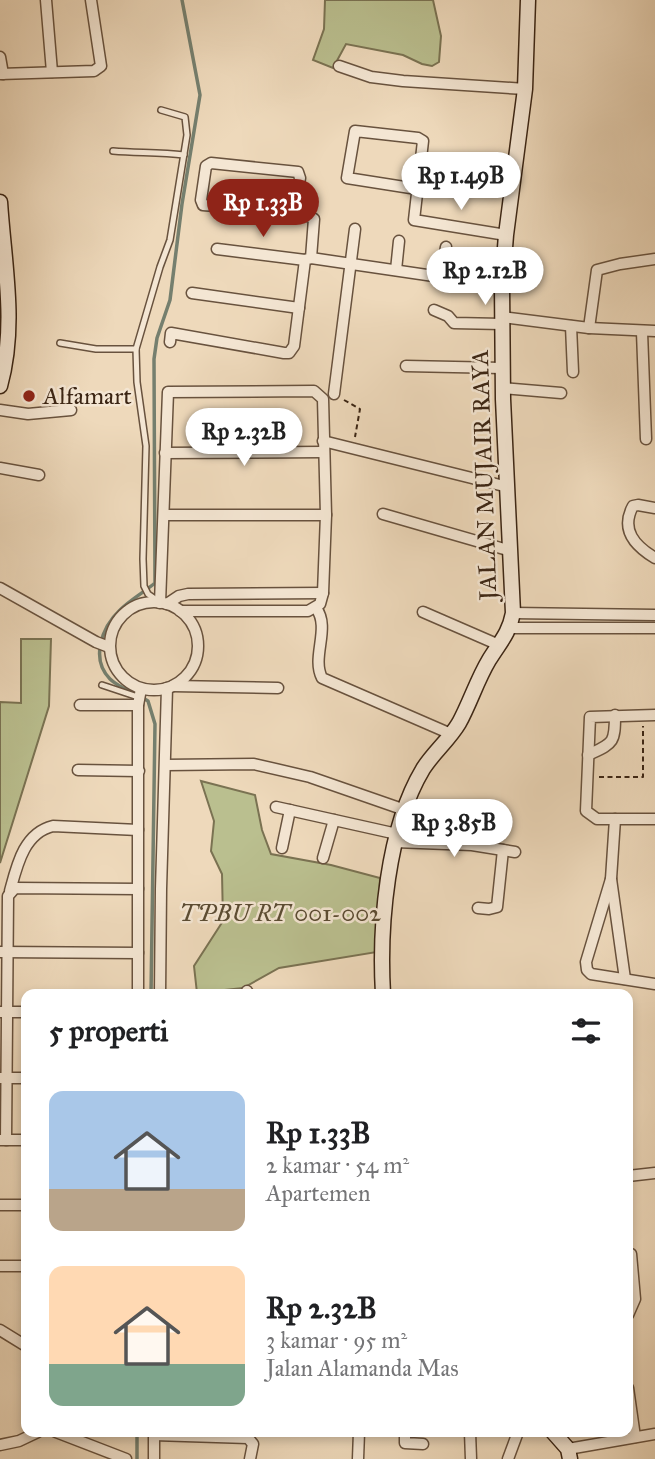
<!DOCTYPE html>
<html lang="id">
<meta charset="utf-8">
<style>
:root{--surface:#fff;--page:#f2f2f2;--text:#202124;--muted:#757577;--accent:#8f2418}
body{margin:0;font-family:"IM FELL Great Primer",serif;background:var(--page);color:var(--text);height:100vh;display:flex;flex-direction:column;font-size:26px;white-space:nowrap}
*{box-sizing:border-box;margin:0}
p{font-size:23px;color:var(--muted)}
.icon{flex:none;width:38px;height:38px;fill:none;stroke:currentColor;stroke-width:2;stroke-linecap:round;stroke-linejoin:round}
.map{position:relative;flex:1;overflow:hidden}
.drawer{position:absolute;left:21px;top:989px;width:612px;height:448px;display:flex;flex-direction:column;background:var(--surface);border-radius:14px;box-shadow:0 4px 10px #0003}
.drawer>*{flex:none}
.price{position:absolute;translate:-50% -60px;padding:0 16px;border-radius:24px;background:#fff;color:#222;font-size:23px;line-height:46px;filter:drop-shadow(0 2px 4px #0008)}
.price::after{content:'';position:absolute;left:50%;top:42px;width:21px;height:16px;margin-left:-10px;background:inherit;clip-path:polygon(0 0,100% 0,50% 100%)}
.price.current{background:var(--accent);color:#fff}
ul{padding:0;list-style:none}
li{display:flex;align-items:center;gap:21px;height:175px;padding:0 28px}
li span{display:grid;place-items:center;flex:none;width:196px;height:140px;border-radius:14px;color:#555}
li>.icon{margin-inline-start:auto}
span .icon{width:84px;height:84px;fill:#fffc;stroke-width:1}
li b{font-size:30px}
h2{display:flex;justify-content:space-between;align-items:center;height:84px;padding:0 28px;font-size:30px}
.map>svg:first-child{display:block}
</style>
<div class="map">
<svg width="655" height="1459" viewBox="0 0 655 1459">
<rect width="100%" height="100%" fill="#eed9bb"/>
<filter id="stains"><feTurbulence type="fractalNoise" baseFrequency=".00286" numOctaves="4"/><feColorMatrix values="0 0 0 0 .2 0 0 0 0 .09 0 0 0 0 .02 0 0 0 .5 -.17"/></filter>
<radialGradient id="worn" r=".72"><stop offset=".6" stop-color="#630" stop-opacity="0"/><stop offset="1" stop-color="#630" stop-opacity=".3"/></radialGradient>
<g fill="#babf8f" stroke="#7a7252" stroke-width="2">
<path d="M325,0H433L441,36L439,62L432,66L422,64L403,55L346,44L333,68L313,60L324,29Z"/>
<path d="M21,639H51L49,706L0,863V702L21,703Z"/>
<path d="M201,781L255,795L262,830L271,854L331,865L380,878L377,952L279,968L243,988L197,993L194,966L223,921L222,874L211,851L214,821Z"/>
</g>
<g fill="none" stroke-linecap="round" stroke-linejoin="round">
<g stroke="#757f6e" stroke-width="3.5">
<path d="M0,327L1,344"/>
<path d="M151,994L155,724L148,701C137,694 119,688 110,679C90,659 102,627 120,610C130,600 144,592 155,583L154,359L157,338L170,300L182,204L200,95L182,0"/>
<path d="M137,1432V1459"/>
</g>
<g stroke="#68523e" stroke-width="8">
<g id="lane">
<path d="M113,151C137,153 160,152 184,155"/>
<path d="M60,343L96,349H136"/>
<path d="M158,601L148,594L144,586L143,559L146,446L137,382L136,349L160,267L170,240L187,135L185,117L161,110"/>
<path d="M102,685L138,697"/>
</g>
</g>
<g stroke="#68523e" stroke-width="13">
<g id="street">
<path d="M46,0L52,72"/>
<path d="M0,57L3,74"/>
<path d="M339,66L371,77L403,81L525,89"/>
<path d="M0,74L94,71L101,66L91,0"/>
<path d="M417,189L347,178L355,131L418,138L423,141L414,220L506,235"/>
<path d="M217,249L305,260"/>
<path d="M311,258L502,286"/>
<path d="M396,270L399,241"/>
<path d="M441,277L446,247"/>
<path d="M192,293L299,308"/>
<path d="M434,310L448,316L454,323L502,324"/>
<path d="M502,317L589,328L655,331"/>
<path d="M571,326L573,372"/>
<path d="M589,328L597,270L620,264L655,259"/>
<path d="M642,332L646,439"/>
<path d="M170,342L171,333L284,353H289L294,346L305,260L311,258L314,219C302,210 223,207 203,205L201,200L206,166L211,163L298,172L300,178L294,214"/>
<path d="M406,366L502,368"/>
<path d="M503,388L561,393"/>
<path d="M334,394L355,229"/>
<path d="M0,410L28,414L71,410"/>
<path d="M323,441L508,487"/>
<path d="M165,453L323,452"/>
<path d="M0,468L39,475"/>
<path d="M655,508L638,505L633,506C620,530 635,546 655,558"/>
<path d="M383,514L511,551"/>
<path d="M165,515H326"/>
<path d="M0,588L96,642L109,647"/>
<circle cx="154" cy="646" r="44"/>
<path d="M160,603L168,392L314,391L323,399L326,515L323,593L320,604L308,611H180"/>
<path d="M167,604L179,596L188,594L323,593"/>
<path d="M316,608C331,628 311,657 322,678L451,734"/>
<path d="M423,612L499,645"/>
<path d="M513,613L655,615"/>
<path d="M510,628H655"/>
<path d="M173,686L278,688"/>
<path d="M80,705H138"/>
<path d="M655,715L590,717L586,811L597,819H655"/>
<path d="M588,755C613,743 615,744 615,715"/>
<path d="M166,765L254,764L310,777L405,810"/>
<path d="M78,770L139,771"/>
<path d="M276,807L397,834"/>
<path d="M615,819L611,879L625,979"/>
<path d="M395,842L472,845L515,852"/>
<path d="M282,848L290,810"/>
<path d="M323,858L334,820"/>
<path d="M611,879L586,962L587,970L591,974L655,984"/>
<path d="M10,891C17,865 24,833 53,826L138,830"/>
<path d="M478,908L489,909L497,907L503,850"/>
<path d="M0,952L138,953"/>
<path d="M247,991V994"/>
<path d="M138,994V705L141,689"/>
<path d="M160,994L161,889L167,688"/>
<path d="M0,1012H26"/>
<path d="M0,1078H26"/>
<path d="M0,1140H26"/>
<path d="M6,1140L8,896L15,888L138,889"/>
<path d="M628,1176L655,1173"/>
<path d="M0,1205H26"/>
<path d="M0,1266H26"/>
<path d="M628,1315L635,1299L631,1254"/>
<path d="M0,1330L26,1346"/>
<path d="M628,1388L635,1437"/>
<path d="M56,1432L126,1459"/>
<path d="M405,1432V1443L423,1444"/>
<path d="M470,1432L471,1459"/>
<path d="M154,1435L248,1438L253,1444L250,1459"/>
<path d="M0,1445L19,1441L38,1432"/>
<path d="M568,1449L655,1434"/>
<path d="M154,1459V1432"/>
<path d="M358,1459L359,1432"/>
<path d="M508,1459L518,1432"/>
</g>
</g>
<g stroke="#3b2514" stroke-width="17">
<g id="secondary">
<path d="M0,202C4,264 17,325 0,386"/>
<path d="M383,994C379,926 387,829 423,769C433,753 449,740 459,723C470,703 477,680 489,660C500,642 509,634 513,613L503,399L502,286L506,235L525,89L528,0"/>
<path d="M553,1432L568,1449L570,1459"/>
</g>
</g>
<g stroke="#3b2514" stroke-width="2" stroke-dasharray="5 3.5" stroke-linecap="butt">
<path d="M344,400L360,409L355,437"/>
<path d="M599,777H643V726"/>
</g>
<use href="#lane" stroke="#f4e6d3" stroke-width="5"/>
<use href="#street" stroke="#f4e6d3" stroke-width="10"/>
<use href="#secondary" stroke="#f4e6d3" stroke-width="14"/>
</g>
<circle fill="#8f2418" stroke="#f4e6d3" stroke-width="2.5" cx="29" cy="396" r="7"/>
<g text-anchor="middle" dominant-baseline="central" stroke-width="5" stroke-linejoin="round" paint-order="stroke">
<g font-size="24" fill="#3b2514" stroke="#f4e6d3" text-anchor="start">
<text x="43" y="396">Alfamart</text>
</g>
<g font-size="24" fill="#3b2514" stroke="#f4e6d3">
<text transform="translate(484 475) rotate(-92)">JALAN MUJAIR RAYA</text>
</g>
<g font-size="24" font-style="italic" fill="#5b4c33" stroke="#f4e6d3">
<text x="280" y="913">TPBU RT 001-002</text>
</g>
</g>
<rect width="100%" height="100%" filter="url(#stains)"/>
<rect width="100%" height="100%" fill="url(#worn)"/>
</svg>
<b class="price" style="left:461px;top:212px">Rp 1.49B</b>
<b class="price current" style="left:263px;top:239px">Rp 1.33B</b>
<b class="price" style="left:485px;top:307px">Rp 2.12B</b>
<b class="price" style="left:244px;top:468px">Rp 2.32B</b>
<b class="price" style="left:454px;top:859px">Rp 3.85B</b>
<section class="drawer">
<h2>5 properti<svg class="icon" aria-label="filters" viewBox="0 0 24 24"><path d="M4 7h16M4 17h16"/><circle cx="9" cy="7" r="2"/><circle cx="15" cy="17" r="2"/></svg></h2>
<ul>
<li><span style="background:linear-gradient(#a9c7e8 70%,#b9a48a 0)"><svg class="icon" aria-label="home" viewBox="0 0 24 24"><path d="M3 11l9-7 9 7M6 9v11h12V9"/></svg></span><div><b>Rp 1.33B</b><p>2 kamar · 54 m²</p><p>Apartemen</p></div></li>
<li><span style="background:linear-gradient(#ffd9b3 70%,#7fa58c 0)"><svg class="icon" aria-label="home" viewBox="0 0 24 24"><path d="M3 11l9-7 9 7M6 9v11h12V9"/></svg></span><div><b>Rp 2.32B</b><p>3 kamar · 95 m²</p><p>Jalan Alamanda Mas</p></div></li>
</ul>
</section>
</div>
